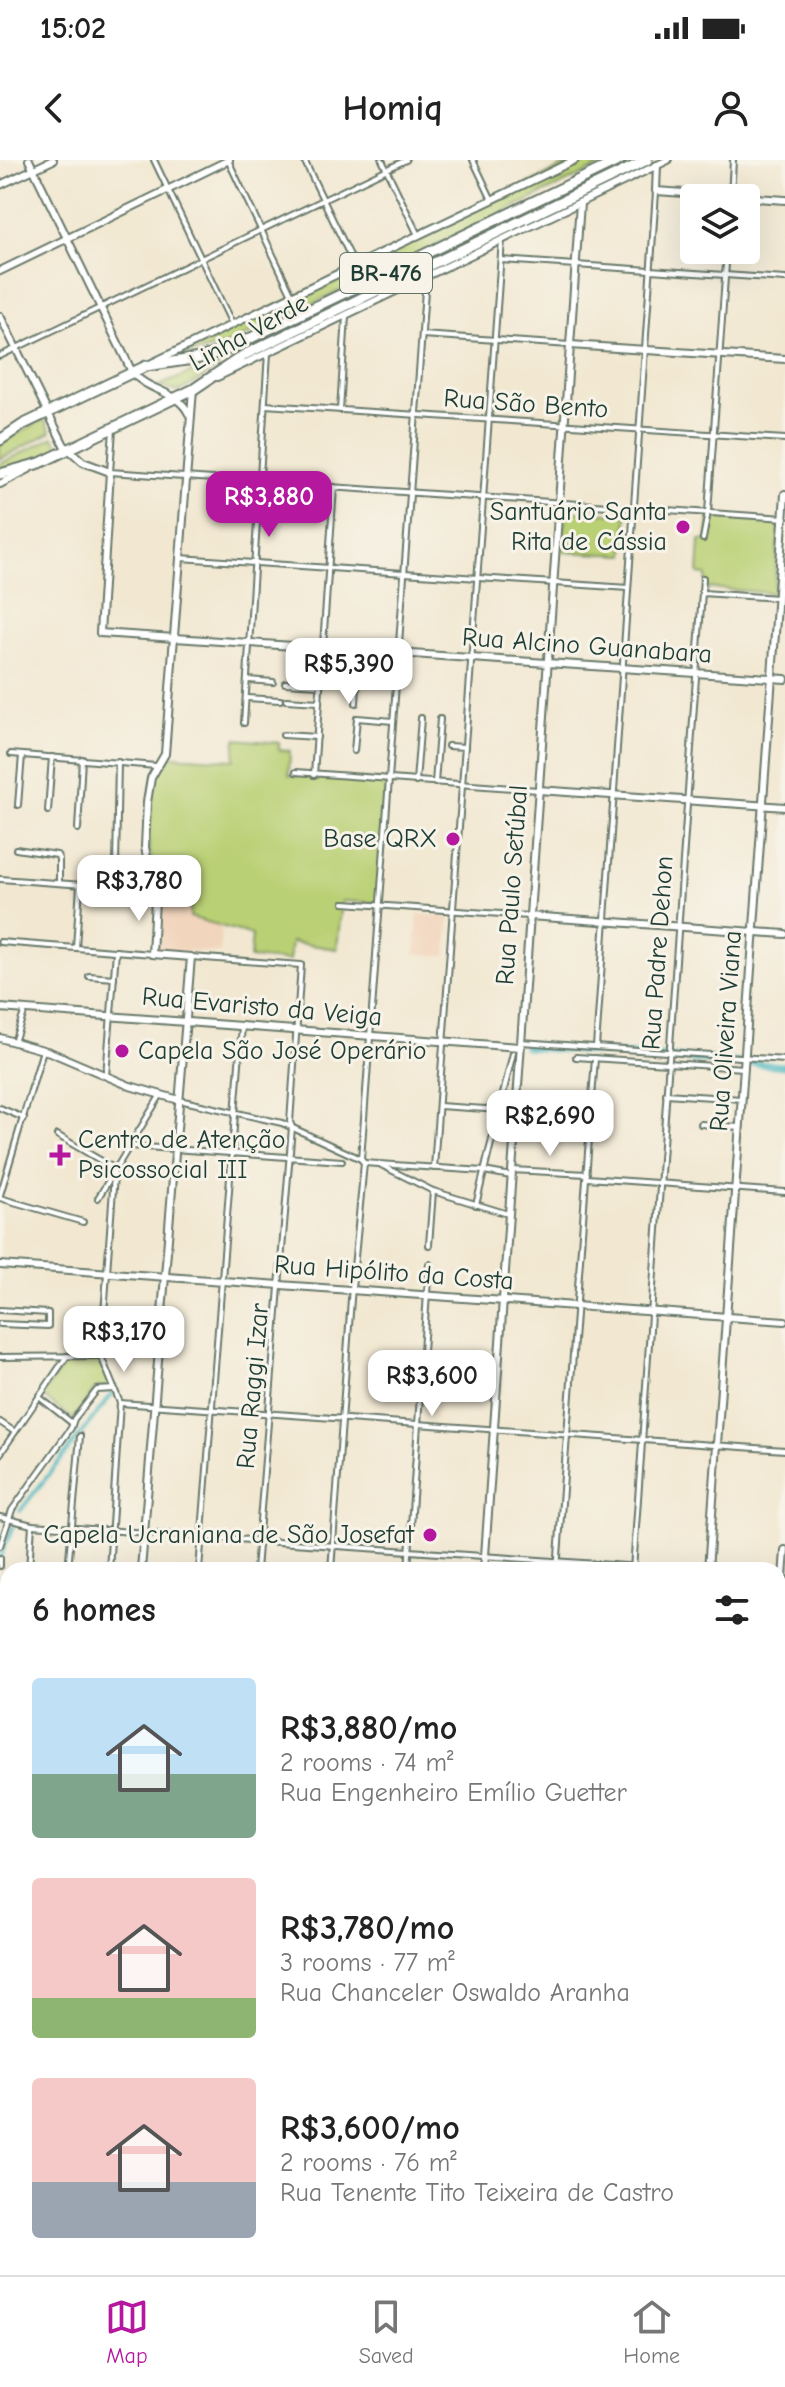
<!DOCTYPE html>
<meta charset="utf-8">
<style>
:root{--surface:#fff;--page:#f6f6f6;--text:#222;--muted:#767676;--line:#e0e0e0;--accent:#b5179e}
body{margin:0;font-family:"Comic Neue",sans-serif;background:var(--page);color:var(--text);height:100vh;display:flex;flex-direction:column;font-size:30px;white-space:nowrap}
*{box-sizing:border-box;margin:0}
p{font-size:26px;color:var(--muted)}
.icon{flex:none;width:44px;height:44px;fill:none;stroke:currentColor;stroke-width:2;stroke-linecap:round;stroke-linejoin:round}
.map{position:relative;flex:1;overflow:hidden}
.panel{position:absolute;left:0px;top:1402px;width:786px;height:714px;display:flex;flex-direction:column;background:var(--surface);border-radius:24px 24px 0 0;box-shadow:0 8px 32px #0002}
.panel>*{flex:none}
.fabs{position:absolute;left:680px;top:24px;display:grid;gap:16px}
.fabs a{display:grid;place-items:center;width:80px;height:80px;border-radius:8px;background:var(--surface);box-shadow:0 8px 32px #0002;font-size:40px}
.price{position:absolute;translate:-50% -68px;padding:0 18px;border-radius:16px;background:#fff;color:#222;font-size:26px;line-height:52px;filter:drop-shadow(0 2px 4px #0008)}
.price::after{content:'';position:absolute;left:50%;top:48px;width:24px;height:18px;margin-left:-12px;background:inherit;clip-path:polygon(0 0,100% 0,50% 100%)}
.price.selected{background:var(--accent);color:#fff}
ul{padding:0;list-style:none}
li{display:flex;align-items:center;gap:24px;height:200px;padding:0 32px}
li span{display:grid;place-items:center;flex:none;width:224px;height:160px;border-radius:8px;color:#555}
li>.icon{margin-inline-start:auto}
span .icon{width:96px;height:96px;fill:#fffc;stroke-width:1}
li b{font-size:34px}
h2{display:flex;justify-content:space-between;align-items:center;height:96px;padding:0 32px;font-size:34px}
.status{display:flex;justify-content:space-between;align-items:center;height:56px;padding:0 40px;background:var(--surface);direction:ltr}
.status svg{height:22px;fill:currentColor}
header{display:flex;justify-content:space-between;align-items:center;height:104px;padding:0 32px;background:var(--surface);font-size:36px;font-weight:700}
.menu{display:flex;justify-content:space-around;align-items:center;height:112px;border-top:2px solid var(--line);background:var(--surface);font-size:22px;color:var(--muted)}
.menu a{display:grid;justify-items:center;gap:4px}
.menu .selected{color:var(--accent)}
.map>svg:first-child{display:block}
</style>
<div class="status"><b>15:02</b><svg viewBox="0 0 49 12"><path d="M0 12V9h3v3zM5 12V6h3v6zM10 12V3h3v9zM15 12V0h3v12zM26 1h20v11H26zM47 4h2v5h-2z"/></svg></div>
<header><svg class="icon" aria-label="back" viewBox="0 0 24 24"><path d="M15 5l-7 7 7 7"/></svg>Homiq<svg class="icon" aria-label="person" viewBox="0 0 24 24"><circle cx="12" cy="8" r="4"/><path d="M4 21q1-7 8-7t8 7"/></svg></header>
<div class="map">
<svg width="785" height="2115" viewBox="0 0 785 2115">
<rect width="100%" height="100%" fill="#f7f3e8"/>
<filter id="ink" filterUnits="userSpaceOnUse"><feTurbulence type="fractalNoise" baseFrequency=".0125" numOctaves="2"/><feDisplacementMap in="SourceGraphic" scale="16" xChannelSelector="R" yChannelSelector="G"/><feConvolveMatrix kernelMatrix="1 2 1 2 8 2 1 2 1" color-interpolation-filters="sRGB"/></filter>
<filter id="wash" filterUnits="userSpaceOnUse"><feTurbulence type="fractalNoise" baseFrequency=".006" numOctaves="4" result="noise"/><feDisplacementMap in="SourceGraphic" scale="32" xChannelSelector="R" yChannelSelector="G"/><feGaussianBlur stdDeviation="1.8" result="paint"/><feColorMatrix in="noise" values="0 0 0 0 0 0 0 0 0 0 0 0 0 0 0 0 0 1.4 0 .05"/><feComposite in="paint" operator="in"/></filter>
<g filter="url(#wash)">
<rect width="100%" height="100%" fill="#f2e8d2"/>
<g fill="#f2d5bd">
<path d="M163,736L192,739L191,757L222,766L220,793L157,789Z"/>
<path d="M418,754L449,757L447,796L415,794Z"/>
</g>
<g fill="#bad074" stroke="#6c8654" stroke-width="2">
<path d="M577,0H613L222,187L169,198Z"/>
<path d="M237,194L195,223L178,232L158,226Z"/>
<path d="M44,259L51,272L0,299V284Z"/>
<path d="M53,277L61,288L40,298L0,311V304Z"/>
<path d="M565,351L627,354L625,395L563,392Z"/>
<path d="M709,357L779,363L774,433L706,428V415L698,414L700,380H707Z"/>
<path d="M236,579L279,583V590L290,591L289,615L387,621L378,743L342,741L337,789L291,782L289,801L250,798L252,775L190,757L191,739L163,736L149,691L148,674L153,629L159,610L172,596L234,600Z"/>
<path d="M98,1198L112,1226L96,1228L73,1259L42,1236L68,1199Z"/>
</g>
<path fill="#93b266" stroke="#59784d" stroke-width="2" d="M778,2067H785V2115H437L438,2108H778Z"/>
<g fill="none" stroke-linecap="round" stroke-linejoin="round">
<g stroke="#47b6bf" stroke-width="4">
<path d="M20,1351L113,1233"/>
<path d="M0,1397L13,1367"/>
</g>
<g stroke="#47b6bf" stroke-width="7">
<path d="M526,887L741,903"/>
<path d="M748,903L785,906"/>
<path d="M779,1543L785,1544"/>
</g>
</g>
</g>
<g filter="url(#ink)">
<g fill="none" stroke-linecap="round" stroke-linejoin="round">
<g stroke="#69796b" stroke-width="8">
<g id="street">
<path d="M154,0L232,164"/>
<path d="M228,0L292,135"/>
<path d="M304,0L355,106"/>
<path d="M382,0L418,75"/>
<path d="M473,0L492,40"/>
<path d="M731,38L733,0"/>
<path d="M501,100L785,119"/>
<path d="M422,175L570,185"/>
<path d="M0,196L406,0"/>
<path d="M265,245L785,279"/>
<path d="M340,250L346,156"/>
<path d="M113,269L110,312L785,358"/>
<path d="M703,379L708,352L727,90"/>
<path d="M180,398L628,428"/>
<path d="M702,433L778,438"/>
<path d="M248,520L273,522"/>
<path d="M285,523L320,525"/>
<path d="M246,538L280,540"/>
<path d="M286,540L319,542"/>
<path d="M356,543L359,491"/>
<path d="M244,563L268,193"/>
<path d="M283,575L317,577"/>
<path d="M448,586L465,587"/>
<path d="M354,591L357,558L393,561"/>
<path d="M11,594L156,606"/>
<path d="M118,602L116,706L127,714L150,718"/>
<path d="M296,612L538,630"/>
<path d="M314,615L334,327"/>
<path d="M416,622L421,558"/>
<path d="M435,623L440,559"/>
<path d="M18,645L22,595"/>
<path d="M48,651L52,597"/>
<path d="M78,669L82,599"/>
<path d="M16,689L57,695L59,699V723"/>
<path d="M0,719L153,730"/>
<path d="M344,743L529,756"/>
<path d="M0,782L152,794"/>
<path d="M76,788L80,725"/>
<path d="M191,797L301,805L290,962L292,967L256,1410"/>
<path d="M89,816L114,818"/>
<path d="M14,882L25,850"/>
<path d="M521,882L785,900"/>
<path d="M596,887L656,32"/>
<path d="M576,897L744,908"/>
<path d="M106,916L116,791"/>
<path d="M666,934L742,939"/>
<path d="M179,940L282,963L361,999"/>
<path d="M439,946L516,951"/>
<path d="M0,948L24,958"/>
<path d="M701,964L738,967"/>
<path d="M57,975L117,1010"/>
<path d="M131,986L342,1001"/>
<path d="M364,1003L484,1011L511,1016"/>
<path d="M381,1005L433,1031L508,1054"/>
<path d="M434,1008L502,80"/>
<path d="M512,1010L587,1014"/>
<path d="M587,1018L785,1032"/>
<path d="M0,1035L43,890"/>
<path d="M0,1038L83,1062"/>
<path d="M98,1038L160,936"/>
<path d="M476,1045L513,893"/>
<path d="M429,1085L433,1031"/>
<path d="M0,1150L48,1153V1166L0,1164"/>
<path d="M0,1197L101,1196"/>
<path d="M39,1237L72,1263"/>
<path d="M120,1243L785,1290"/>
<path d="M0,1262L15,1272"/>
<path d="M0,1294L67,1196"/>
<path d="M0,1357L32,1365L685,1410"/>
<path d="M0,1386L12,1350L71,1268L74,1259L97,1230L115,1229"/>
<path d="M0,1398V1406"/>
<path d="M29,1410L32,1365"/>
<path d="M68,1410L80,1276"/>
<path d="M109,1410L120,1243L101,1196L114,1015"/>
<path d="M199,1410L242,866"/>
<path d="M331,1410L351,1139L364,1003L361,999L426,117"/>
<path d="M408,1410L429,1104"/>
<path d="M557,1410L595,898"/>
<path d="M633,1410L703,418"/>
<path d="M778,1538L785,1539"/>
<path d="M0,1619L8,1620"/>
<path d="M0,1668L8,1669"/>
<path d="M0,1724L8,1725"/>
<path d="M0,1779L8,1780"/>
<path d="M778,1802L785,1803"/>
<path d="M0,1837H8"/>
<path d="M0,1883L4,1885L6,1891"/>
<path d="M1,1920L8,1921"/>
<path d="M778,1931L785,1932"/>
<path d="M0,1958L8,1961"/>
<path d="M122,2113V2108"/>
<path d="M85,2115L86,2108"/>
<path d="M89,2115L90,2108"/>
<path d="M171,2115L172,2108"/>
<path d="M231,2115V2108"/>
<path d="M364,2115V2108"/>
</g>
</g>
<g stroke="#69796b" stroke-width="10">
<g id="secondary">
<path d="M29,0L132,212C148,232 178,230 189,254"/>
<path d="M657,5L656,31L785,40"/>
<path d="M0,25L53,0"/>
<path d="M0,111L229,0"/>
<path d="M0,156L64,285L83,302L110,312L100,473L785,519"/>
<path d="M570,185L785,199"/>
<path d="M152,203L575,0"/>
<path d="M217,217L668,0"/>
<path d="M0,324L29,309"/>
<path d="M538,630L785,647"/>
<path d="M529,756L785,774"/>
<path d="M0,848L520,887"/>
<path d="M0,878L50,892L130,926L179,940"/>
<path d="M0,1105L785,1161"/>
<path d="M141,1410L191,797L152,794L155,740L145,687L147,642L151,618L165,594L193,229"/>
<path d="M484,1410L580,43"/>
<path d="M708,1410L785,334"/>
<path d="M778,1488L785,1390"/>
<path d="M0,1491L8,1492"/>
<path d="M778,1548L785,1549"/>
<path d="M778,1674H785"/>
<path d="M0,2006H8"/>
<path d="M778,2061H785"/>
<path d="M40,2115L41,2108"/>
<path d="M301,2115L302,2108"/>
<path d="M434,2115V2108"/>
</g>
</g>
<g stroke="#69796b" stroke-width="13">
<g id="highway">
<path d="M0,280L24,264L146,206L200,198L228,189L620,0"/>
<path d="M0,314L40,303L194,229L244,195L647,0"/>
</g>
</g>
<use href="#street" stroke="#fff" stroke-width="4"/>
<use href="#secondary" stroke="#fff" stroke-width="6"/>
<use href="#highway" stroke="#fff" stroke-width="9"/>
</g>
</g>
<g fill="#b5179e" stroke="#f7f3e8" stroke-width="3">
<circle cx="683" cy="367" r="8"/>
<circle cx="453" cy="679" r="8"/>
<circle cx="122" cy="891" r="8"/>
<path d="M56 983h8v8h8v8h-8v8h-8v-8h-8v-8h8z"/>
<circle cx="430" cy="1375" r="8"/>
</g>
<g text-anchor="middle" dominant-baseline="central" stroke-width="6" stroke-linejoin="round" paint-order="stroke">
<rect fill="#f7f3e8" stroke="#60746a" stroke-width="2" x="340" y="93" width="92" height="40" rx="6"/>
<g font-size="24" font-weight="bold" fill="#1f3d34">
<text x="386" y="113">BR-476</text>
</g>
<g font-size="26" fill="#1f3d34" stroke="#f7f3e8">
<text transform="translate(249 173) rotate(-29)">Linha Verde</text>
<text transform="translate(526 244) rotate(4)">Rua São Bento</text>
<text transform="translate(587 486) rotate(4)">Rua Alcino Guanabara</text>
<text transform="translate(512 725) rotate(-86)">Rua Paulo Setúbal</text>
<text transform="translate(658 793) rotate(-86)">Rua Padre Dehon</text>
<text transform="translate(262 847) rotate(5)">Rua Evaristo da Veiga</text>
<text transform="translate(726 871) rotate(-86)">Rua Oliveira Viana</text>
<text transform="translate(394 1113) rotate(4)">Rua Hipólito da Costa</text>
<text transform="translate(253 1226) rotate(-85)">Rua Raggi Izar</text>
</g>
<g font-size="26" fill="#1f3d34" stroke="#f7f3e8" text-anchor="end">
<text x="667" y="352">Santuário Santa<tspan x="667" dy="30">Rita de Cássia</tspan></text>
<text x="437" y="679">Base QRX</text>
<text x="138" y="891" text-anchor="start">Capela São José Operário</text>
<text x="78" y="980" text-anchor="start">Centro de Atenção<tspan x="78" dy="30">Psicossocial III</tspan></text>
<text x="414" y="1375">Capela Ucraniana de São Josefat</text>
</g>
</g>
</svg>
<div class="fabs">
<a><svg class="icon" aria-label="layers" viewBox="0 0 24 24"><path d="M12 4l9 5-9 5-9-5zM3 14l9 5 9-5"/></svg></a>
</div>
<b class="price selected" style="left:269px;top:379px">R$3,880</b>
<b class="price" style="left:349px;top:546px">R$5,390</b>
<b class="price" style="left:139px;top:763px">R$3,780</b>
<b class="price" style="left:550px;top:998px">R$2,690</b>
<b class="price" style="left:124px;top:1214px">R$3,170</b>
<b class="price" style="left:432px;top:1258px">R$3,600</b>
<section class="panel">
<h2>6 homes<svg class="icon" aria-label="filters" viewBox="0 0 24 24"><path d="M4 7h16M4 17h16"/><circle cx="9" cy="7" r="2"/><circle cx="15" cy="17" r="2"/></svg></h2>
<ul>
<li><span style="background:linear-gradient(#bfe0f5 60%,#7fa58c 0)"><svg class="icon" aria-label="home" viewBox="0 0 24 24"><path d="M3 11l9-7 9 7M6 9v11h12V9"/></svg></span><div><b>R$3,880/mo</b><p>2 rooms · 74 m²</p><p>Rua Engenheiro Emílio Guetter</p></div></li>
<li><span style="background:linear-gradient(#f6c9c9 75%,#8fb573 0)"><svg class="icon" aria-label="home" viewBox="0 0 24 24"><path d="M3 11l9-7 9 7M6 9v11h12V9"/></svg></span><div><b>R$3,780/mo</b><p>3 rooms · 77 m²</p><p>Rua Chanceler Oswaldo Aranha</p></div></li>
<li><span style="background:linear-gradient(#f6c9c9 65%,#9aa5b1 0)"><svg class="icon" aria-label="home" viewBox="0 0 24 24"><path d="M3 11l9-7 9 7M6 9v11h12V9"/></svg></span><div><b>R$3,600/mo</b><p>2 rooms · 76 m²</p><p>Rua Tenente Tito Teixeira de Castro</p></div></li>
</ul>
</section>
</div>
<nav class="menu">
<a class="selected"><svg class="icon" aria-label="map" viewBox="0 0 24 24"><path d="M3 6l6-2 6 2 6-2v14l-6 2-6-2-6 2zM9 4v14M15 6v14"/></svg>Map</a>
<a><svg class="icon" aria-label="saved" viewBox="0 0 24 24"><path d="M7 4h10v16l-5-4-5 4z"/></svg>Saved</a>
<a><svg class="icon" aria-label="home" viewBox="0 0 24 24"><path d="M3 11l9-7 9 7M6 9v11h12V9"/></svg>Home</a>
</nav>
